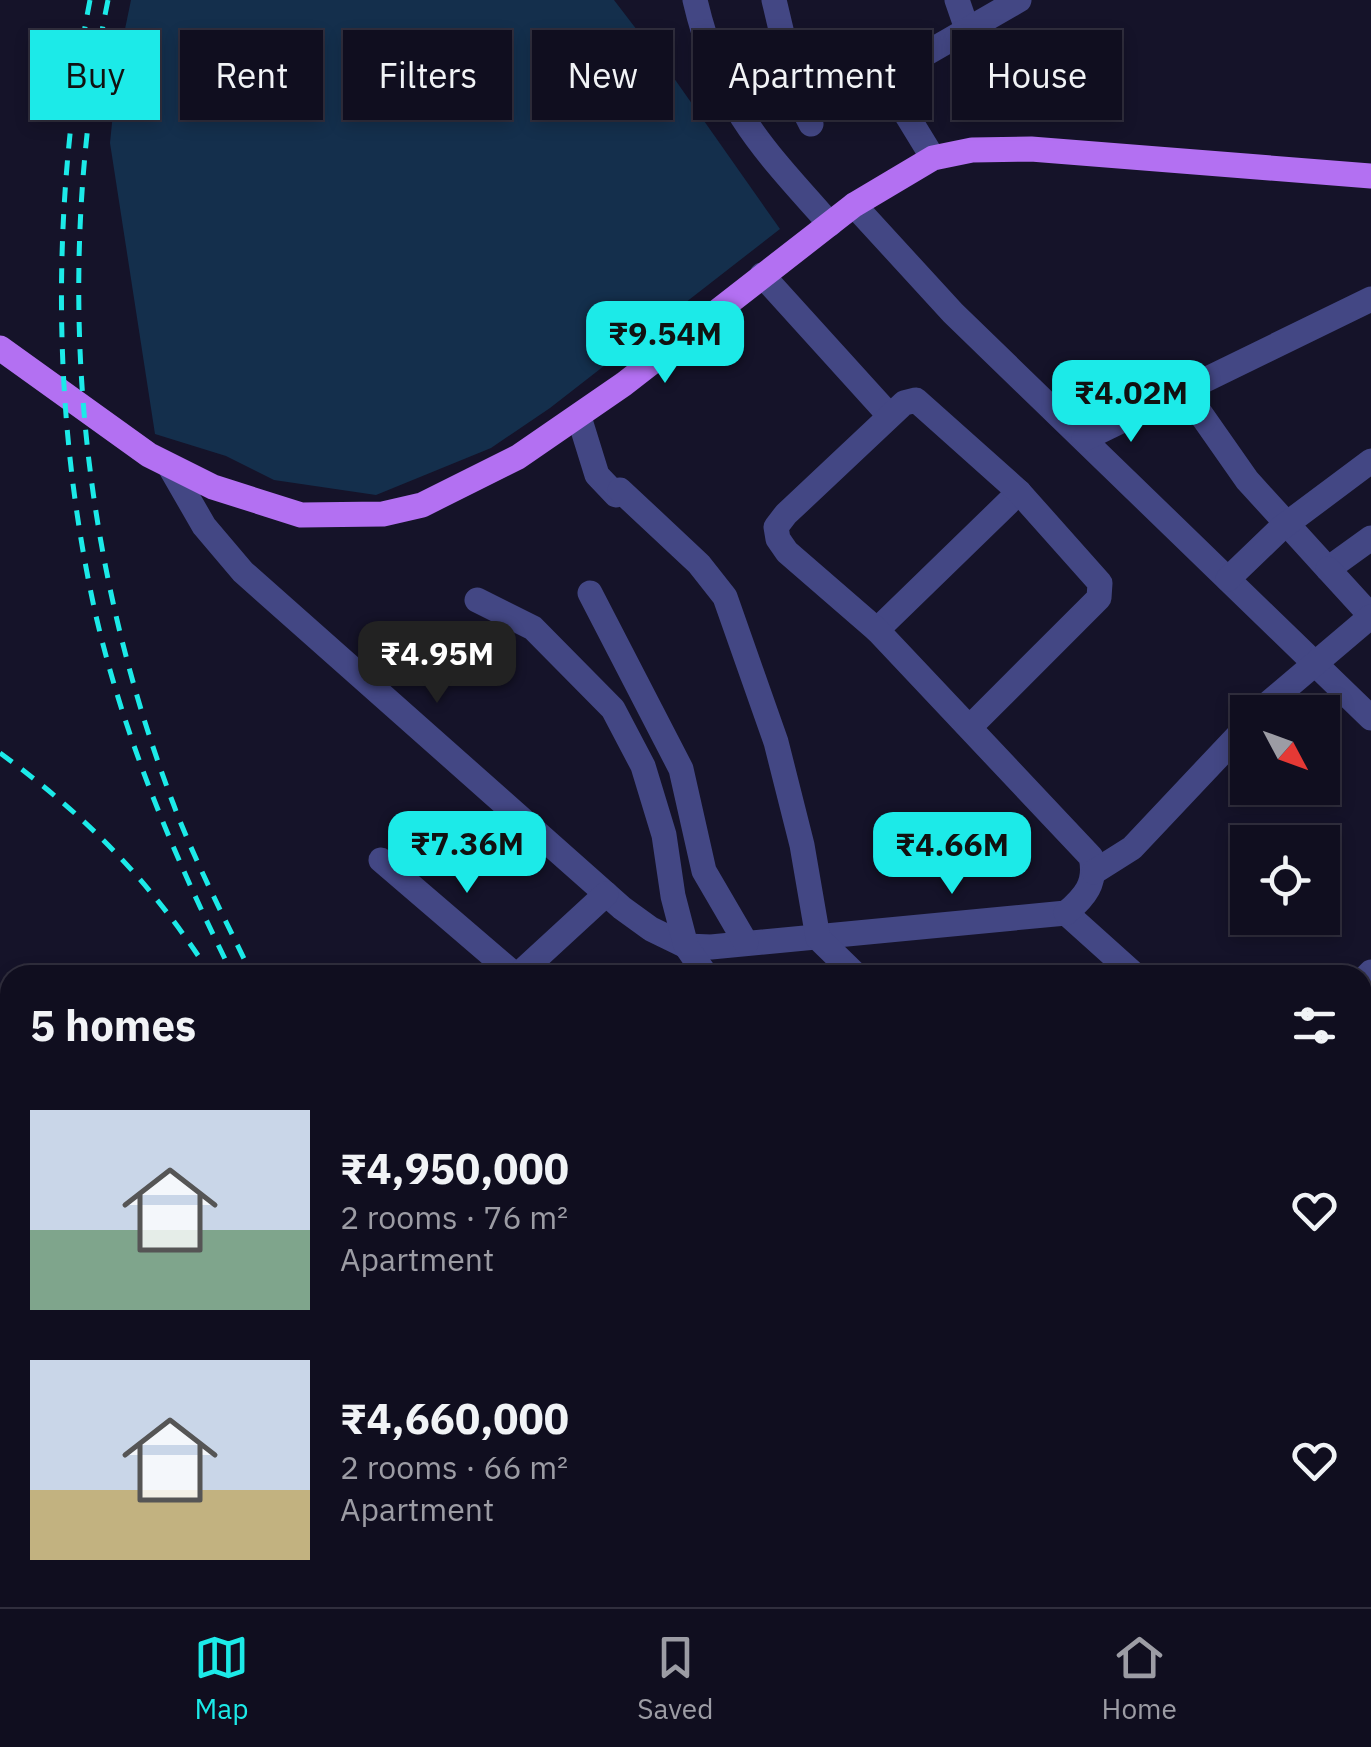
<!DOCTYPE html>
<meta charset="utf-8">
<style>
:root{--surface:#100e1f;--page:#191728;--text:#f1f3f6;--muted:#9c9ca4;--line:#302e3d;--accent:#1ceae8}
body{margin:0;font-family:"IBM Plex Sans",sans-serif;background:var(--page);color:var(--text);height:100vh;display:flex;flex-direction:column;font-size:38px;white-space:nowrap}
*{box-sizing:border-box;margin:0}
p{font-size:32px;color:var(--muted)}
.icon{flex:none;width:55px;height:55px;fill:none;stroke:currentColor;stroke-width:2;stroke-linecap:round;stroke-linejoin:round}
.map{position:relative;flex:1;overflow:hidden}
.panel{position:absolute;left:0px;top:965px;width:1372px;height:642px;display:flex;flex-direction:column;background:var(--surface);border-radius:30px 30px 0 0;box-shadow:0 5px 15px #0003,0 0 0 2px var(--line)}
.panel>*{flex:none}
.guide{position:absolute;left:30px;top:30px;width:1312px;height:90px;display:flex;gap:20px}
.needle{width:65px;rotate:131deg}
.buttons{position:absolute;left:1230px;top:695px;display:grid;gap:20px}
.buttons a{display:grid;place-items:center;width:110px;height:110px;border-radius:0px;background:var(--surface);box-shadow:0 5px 15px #0003,0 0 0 2px var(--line);font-size:50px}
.price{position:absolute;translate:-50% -85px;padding:0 22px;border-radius:20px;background:var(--accent);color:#111;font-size:32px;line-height:65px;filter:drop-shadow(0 2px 5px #0008)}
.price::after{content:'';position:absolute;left:50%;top:60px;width:30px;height:22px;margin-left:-15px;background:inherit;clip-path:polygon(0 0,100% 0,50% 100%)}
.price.current{background:#222;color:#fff}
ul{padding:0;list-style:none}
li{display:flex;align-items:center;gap:30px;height:250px;padding:0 30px}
li span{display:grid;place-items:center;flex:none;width:280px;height:200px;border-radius:0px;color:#555}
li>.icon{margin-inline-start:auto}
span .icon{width:120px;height:120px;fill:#fffc;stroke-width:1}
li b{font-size:42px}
h2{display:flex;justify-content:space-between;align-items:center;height:120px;padding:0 30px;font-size:42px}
.chip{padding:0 35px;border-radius:0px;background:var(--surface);box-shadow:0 5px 15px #0003,0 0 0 2px var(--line);font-size:35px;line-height:90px}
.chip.current{background:var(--accent);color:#111}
.menu{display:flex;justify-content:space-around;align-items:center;height:140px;border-top:2px solid var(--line);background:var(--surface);font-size:28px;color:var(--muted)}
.menu a{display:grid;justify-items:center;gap:5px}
.menu .current{color:var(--accent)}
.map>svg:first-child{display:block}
</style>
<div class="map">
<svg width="1371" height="1607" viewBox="0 0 1371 1607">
<rect width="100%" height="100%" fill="#151329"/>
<path fill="#142f4c" d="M131,0H614L676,81L780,229L550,408L491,448L376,495L274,480L226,456L155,434L110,143L118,63Z"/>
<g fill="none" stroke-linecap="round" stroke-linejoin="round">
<g stroke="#434784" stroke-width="25">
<path d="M695,0C719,104 761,147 830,224"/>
<path d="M774,0L783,38L785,73L811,124"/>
<path d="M957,0L967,29"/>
<path d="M933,158L892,91L890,79L901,68L1019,0"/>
<path d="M854,205L953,313L1371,718"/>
<path d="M762,275L889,415"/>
<path d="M1184,390L1247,480L1328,569L1371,538"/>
<path d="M579,417L597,475L616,495"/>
<path d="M1084,439L1371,299"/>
<path d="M170,467L204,526L243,572L622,908L651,929L686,946L711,947L1066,913L1135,975"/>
<path d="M620,490L699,564L725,597L776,742L802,845L818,938L856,975"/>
<path d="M1328,569L1371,616"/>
<path d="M1228,579L1280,529L1371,461"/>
<path d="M590,593L681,769L704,871L746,943"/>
<path d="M477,600L533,628L613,709L643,766L664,835L673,896L686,946L706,975"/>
<path d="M877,630L1019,492"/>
<path d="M1258,712L1370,617"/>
<path d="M970,727L1099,598L1100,583L1019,492L916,400L904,403L786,514L776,527L778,539L787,552L877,630L1091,857C1097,883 1085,897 1066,913"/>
<path d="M381,860L515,975"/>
<path d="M1094,872L1132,848L1248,725"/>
<path d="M518,975L606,894"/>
<path d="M1362,981L1371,972"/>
<path d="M1362,1009L1371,1018"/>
<path d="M1362,1092L1371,1082"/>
<path d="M0,1143L10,1155"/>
<path d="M1362,1191L1371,1199"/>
<path d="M0,1234L10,1246"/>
<path d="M0,1329L10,1341"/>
<path d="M1362,1352L1371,1344"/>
<path d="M1362,1593L1371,1602"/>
<path d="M251,1598L258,1607"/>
<path d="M375,1598L382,1607"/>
<path d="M428,1598L436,1607"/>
<path d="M537,1598L544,1607"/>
<path d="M34,1607L46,1598"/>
<path d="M168,1607L181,1598"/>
<path d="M293,1607L310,1598"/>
</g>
<path stroke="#b370f2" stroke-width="25" d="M0,348L149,455L213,487L301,515L383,514L422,505L518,457L624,384L854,205L933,158L972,150L1031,149L1371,176"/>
<g stroke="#1ceae8" stroke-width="5" stroke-dasharray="15 12" stroke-linecap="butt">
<path d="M90,0C51,201 51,416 96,616C125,741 176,861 233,975"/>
<path d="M108,0C53,268 76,548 173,803C195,862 225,919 252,975"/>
<path d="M0,753C89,818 151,882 211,975"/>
<path d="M702,1598L710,1607"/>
<path d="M760,1598L769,1607"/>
</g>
</g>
</svg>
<div class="buttons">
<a><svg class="needle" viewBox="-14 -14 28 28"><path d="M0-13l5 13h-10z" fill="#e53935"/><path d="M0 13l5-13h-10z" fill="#9c9ca4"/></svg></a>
<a><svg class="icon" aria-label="locate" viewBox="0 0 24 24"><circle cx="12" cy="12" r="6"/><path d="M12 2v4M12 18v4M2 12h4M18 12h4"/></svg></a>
</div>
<b class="price" style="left:665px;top:386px">₹9.54M</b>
<b class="price" style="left:1131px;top:445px">₹4.02M</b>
<b class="price current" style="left:437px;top:706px">₹4.95M</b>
<b class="price" style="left:467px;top:896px">₹7.36M</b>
<b class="price" style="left:952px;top:897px">₹4.66M</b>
<div class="guide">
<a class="chip current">Buy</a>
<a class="chip">Rent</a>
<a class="chip">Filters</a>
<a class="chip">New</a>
<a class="chip">Apartment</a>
<a class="chip">House</a>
</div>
<section class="panel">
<h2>5 homes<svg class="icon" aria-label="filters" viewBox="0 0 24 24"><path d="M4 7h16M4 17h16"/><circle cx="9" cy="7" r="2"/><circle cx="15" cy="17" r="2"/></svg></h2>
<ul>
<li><span style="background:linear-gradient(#c9d6e8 60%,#7fa58c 0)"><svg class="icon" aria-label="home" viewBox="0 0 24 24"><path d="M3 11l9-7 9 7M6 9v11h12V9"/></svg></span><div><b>₹4,950,000</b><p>2 rooms · 76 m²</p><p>Apartment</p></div><svg class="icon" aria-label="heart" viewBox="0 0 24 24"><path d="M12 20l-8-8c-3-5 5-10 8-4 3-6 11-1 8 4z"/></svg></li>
<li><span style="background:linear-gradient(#c9d6e8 65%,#c2b280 0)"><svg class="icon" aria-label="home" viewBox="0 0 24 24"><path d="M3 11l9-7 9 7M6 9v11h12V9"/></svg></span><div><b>₹4,660,000</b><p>2 rooms · 66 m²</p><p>Apartment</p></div><svg class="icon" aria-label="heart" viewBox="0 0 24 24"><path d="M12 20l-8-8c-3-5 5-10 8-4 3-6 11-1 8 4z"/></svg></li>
</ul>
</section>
</div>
<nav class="menu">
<a class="current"><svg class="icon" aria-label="map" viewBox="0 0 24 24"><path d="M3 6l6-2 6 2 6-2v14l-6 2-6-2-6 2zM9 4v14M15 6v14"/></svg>Map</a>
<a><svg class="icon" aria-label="saved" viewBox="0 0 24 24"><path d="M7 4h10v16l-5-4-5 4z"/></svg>Saved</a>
<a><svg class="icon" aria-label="home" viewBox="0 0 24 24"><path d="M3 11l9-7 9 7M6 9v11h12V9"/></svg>Home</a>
</nav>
